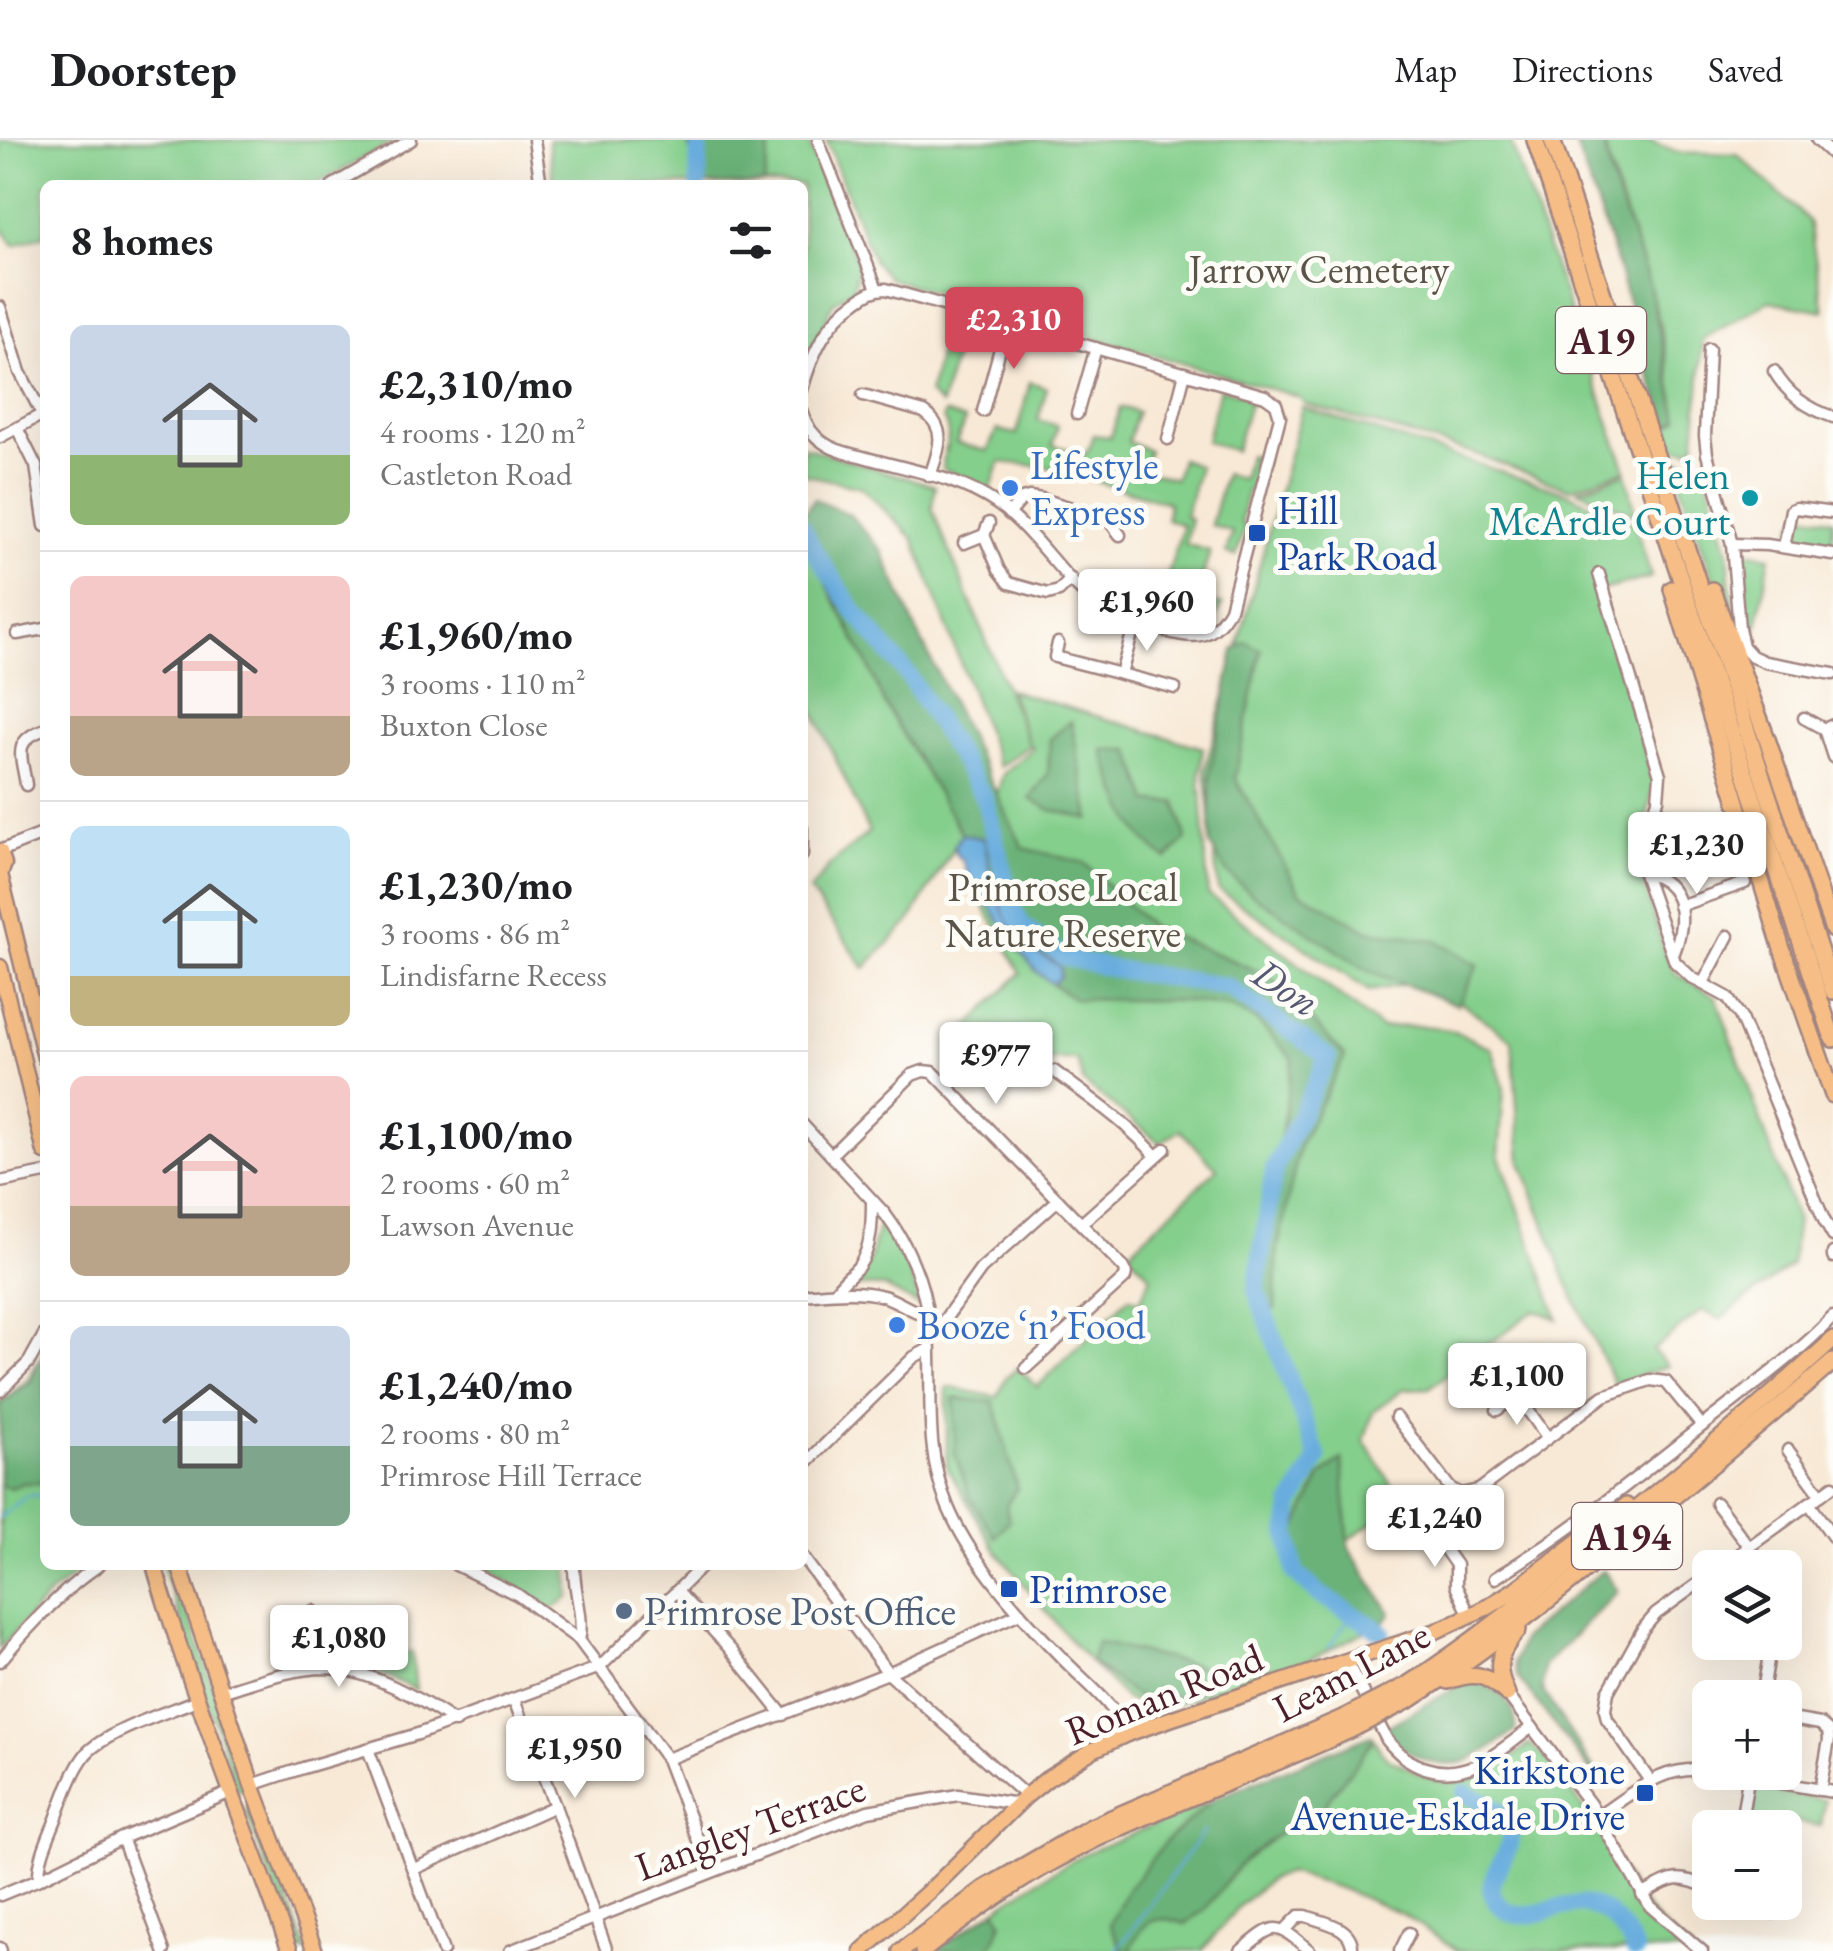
<!DOCTYPE html>
<meta charset="utf-8">
<style>
:root{--surface:#fff;--page:#f6f6f6;--text:#202124;--muted:#757577;--line:#e0e0e0;--accent:#d1495b}
body{margin:0;font-family:"EB Garamond",serif;background:var(--page);color:var(--text);height:100vh;display:flex;flex-direction:column;font-size:38px;white-space:nowrap}
*{box-sizing:border-box;margin:0}
p{font-size:32px;color:var(--muted)}
.icon{flex:none;width:55px;height:55px;fill:none;stroke:currentColor;stroke-width:2;stroke-linecap:round;stroke-linejoin:round}
.map{position:relative;flex:1;overflow:hidden}
.panel{position:absolute;left:40px;top:40px;width:768px;height:1390px;display:flex;flex-direction:column;background:var(--surface);border-radius:15px;box-shadow:0 10px 40px #0002}
.panel>*{flex:none}
.fabs{position:absolute;left:1692px;top:1410px;display:grid;gap:20px}
.fabs a{display:grid;place-items:center;width:110px;height:110px;border-radius:15px;background:var(--surface);box-shadow:0 10px 40px #0002;font-size:50px}
.price{position:absolute;translate:-50% -85px;padding:0 22px;border-radius:10px;background:#fff;color:#222;font-size:32px;line-height:65px;filter:drop-shadow(0 2px 5px #0008)}
.price::after{content:'';position:absolute;left:50%;top:60px;width:30px;height:22px;margin-left:-15px;background:inherit;clip-path:polygon(0 0,100% 0,50% 100%)}
.price.current{background:var(--accent);color:#fff}
ul{padding:0;list-style:none}
li{display:flex;align-items:center;gap:30px;height:250px;padding:0 30px}
li+li{border-top:2px solid var(--line)}
li span{display:grid;place-items:center;flex:none;width:280px;height:200px;border-radius:15px;color:#555}
li>.icon{margin-inline-start:auto}
span .icon{width:120px;height:120px;fill:#fffc;stroke-width:1}
li b{font-size:42px}
h2{display:flex;justify-content:space-between;align-items:center;height:120px;padding:0 30px;font-size:42px}
header{display:flex;align-items:center;gap:60px;box-sizing:border-box;height:140px;padding:0 50px;background:var(--surface);border-bottom:2px solid var(--line)}
header strong{font-size:48px}
nav{display:flex;gap:55px;margin-inline-start:auto;font-size:35px}
.map>svg:first-child{display:block}
</style>
<header>
<strong>Doorstep</strong>
<nav><a>Map</a><a>Directions</a><a>Saved</a></nav>
</header>
<div class="map">
<svg width="1833" height="1811" viewBox="0 0 1833 1811">
<rect width="100%" height="100%" fill="#fdfcf7"/>
<filter id="ink" filterUnits="userSpaceOnUse"><feTurbulence type="fractalNoise" baseFrequency=".01" numOctaves="2"/><feDisplacementMap in="SourceGraphic" scale="20" xChannelSelector="R" yChannelSelector="G"/><feConvolveMatrix kernelMatrix="1 2 1 2 8 2 1 2 1" color-interpolation-filters="sRGB"/></filter>
<filter id="wash" filterUnits="userSpaceOnUse"><feTurbulence type="fractalNoise" baseFrequency=".0048" numOctaves="4" result="noise"/><feDisplacementMap in="SourceGraphic" scale="40" xChannelSelector="R" yChannelSelector="G"/><feGaussianBlur stdDeviation="2.25" result="paint"/><feColorMatrix in="noise" values="0 0 0 0 0 0 0 0 0 0 0 0 0 0 0 0 0 1.4 0 .05"/><feComposite in="paint" operator="in"/></filter>
<g filter="url(#wash)">
<rect width="100%" height="100%" fill="#f8e9d6"/>
<g fill="#84cf8c" stroke="#67775c" stroke-width="2.5">
<path d="M0,0H397L315,45H45V95L14,105L0,86Z"/>
<path d="M548,0H807L858,124L854,148L833,163L803,234L802,45H554Z"/>
<path d="M826,0H1510L1626,330L1569,349L1472,313L1305,264L1299,257L889,139L873,120Z"/>
<path d="M1603,0H1650L1675,12L1737,14L1809,81L1824,171L1769,161L1703,199L1695,303L1690,309L1673,308L1666,288L1678,279C1669,233 1662,186 1648,141C1633,94 1614,49 1603,0Z"/>
<path d="M946,182L963,187L941,265L929,254Z"/>
<path d="M1030,242L1047,248L1038,280L1058,286L1052,305L1085,314L1088,311L1093,295L1111,297L1120,267L1137,272L1128,302L1149,310L1143,330L1175,339L1181,319L1199,326L1185,377L1191,379L1185,404L1210,411L1195,463L1211,469L1213,463L1223,465C1217,475 1210,483 1199,487C1178,493 1130,470 1111,460L1134,466L1140,446L1163,452L1183,385L1166,379L1169,363L1048,327L1000,322L990,350L943,329C942,308 955,300 943,278L945,273L965,280L956,303L987,311L997,290L1017,294Z"/>
<path d="M1220,248L1251,257L1235,311L1206,301Z"/>
<path d="M1302,267L1570,354L1636,385L1651,437L1599,451L1655,646L1635,718L1664,810L1675,833L1716,857L1797,1081L1791,1125L1720,1179L1702,1170L1653,1210L1668,1226L1615,1245L1567,1143L1521,1022L1512,900L1431,840L1369,851L1218,749L1205,629Z"/>
<path d="M803,307L935,346L932,369L1029,604L1009,550L1203,608L1200,635L1208,754L1381,888C1430,883 1449,886 1492,909L1504,948L1499,1014L1558,1179L1535,1170L1429,1248L1404,1249L1373,1272L1364,1300L1402,1361L1343,1404L1380,1484L1291,1529L1154,1570L1127,1560L1075,1506L995,1409L947,1327V1247L997,1257L1007,1237L1018,1228L1037,1247L1129,1157L1140,1161L1151,1136L1128,1113L1217,1029L1180,990L1160,1003L1083,942L1077,920H1051L1032,935L1022,923L1011,941L1004,932L1017,914L966,889L1021,833L971,742L1003,634L1033,608L1030,605L999,627L914,399L861,347L803,334Z"/>
<path d="M1249,315L1264,319L1255,343L1247,351L1241,381L1245,388L1236,416L1226,413L1232,392L1211,385L1225,334L1242,339Z"/>
<path d="M1678,319L1702,324L1706,331L1728,411L1734,496L1681,348Z"/>
<path d="M1626,333L1636,375L1578,350Z"/>
<path d="M1808,375L1833,379V407L1794,401L1792,396L1793,383Z"/>
<path d="M802,397L869,527L884,563L962,694L910,781L865,828L810,751L830,725L869,692L803,548Z"/>
<path d="M1747,412L1770,416L1753,508L1745,488L1740,419Z"/>
<path d="M880,1081C903,1102 911,1136 920,1166L884,1147L851,1146L869,1121Z"/>
<path d="M45,1210V1425H88L51,1453L0,1508V1262L27,1241Z"/>
<path d="M162,1425H172L246,1646L243,1651L237,1649Z"/>
<path d="M494,1425H568L570,1457L548,1472L518,1448L485,1429Z"/>
<path d="M412,1512L416,1550L383,1535L346,1524V1516Z"/>
<path d="M1371,1595C1376,1602 1381,1615 1389,1619C1396,1623 1403,1625 1410,1629C1456,1658 1492,1632 1530,1604L1551,1624L1594,1682L1633,1751L1659,1783L1691,1811H1458L1404,1775L1342,1749L1288,1732L1270,1739L1240,1765L1202,1811H934L1037,1741L1083,1714Z"/>
<path d="M1758,1650L1825,1660L1821,1686L1786,1680L1784,1687H1747L1754,1655Z"/>
<path d="M248,1666L253,1669L307,1811H298L246,1671Z"/>
</g>
<g fill="#6bb278" stroke="#5a6852" stroke-width="2.5">
<path d="M686,0H771L764,45H704Z"/>
<path d="M1574,0H1603L1612,40L1649,143L1678,279L1666,288L1611,105Z"/>
<path d="M814,359L849,374L882,411L915,487L1023,708L1084,723L1151,787L1270,836L1345,916L1300,1004L1278,1107L1275,1169L1265,1172L1256,1150L1293,919L1257,881L1229,867L1183,861L1075,859L1052,844L1060,837L1052,820L1032,810L1010,787L993,742L984,699L962,694L884,563L869,527L803,397V374Z"/>
<path d="M1246,502L1261,510L1235,638L1300,752L1367,790L1437,801L1478,825L1458,865L1368,831L1253,755L1227,733L1210,706V632L1234,510Z"/>
<path d="M1071,581L1090,679L1051,670L1030,659L1048,634L1050,599Z"/>
<path d="M1103,610H1130L1149,662H1176L1186,699L1167,719C1129,694 1117,652 1103,610Z"/>
<path d="M45,1211V1343H23L11,1348L0,1345V1264L30,1242Z"/>
<path d="M954,1258L994,1262L1017,1348L1006,1366L1009,1380L995,1397L969,1356L955,1314Z"/>
<path d="M1342,1319L1349,1408L1391,1473L1376,1492L1337,1456L1303,1435L1286,1411L1321,1336Z"/>
<path d="M1603,1430L1618,1451L1544,1526L1542,1550L1597,1634L1592,1633L1518,1538L1514,1522L1523,1498Z"/>
<path d="M1097,1502L1207,1528L1208,1548L1156,1562L1136,1556L1091,1522Z"/>
<path d="M1467,1541C1486,1541 1507,1555 1514,1574C1515,1576 1515,1588 1515,1591C1498,1602 1480,1618 1460,1623C1432,1630 1399,1611 1385,1588Z"/>
<path d="M1371,1595L1373,1599C1358,1625 1336,1645 1321,1671L1303,1675L1243,1721L1204,1770L1185,1784C1154,1772 1141,1783 1130,1811H1123L1110,1784L1127,1750L1166,1701L1215,1658Z"/>
<path d="M996,1769L1002,1782L996,1798L987,1811H934Z"/>
</g>
<path fill="#69adde" stroke="#5a6684" stroke-width="2.5" d="M962,694L984,699C992,738 998,778 1028,806C1038,814 1051,819 1061,828L1060,837L1052,844L1036,831L1009,797L986,759L971,742L963,721L956,715L954,706Z"/>
<g fill="none" stroke-linecap="round" stroke-linejoin="round">
<g stroke="#69adde" stroke-width="2.5">
<path d="M0,1377L28,1355L45,1356"/>
<path d="M1329,1507L1352,1474"/>
<path d="M1116,1811L1204,1691"/>
</g>
<g stroke="#69adde" stroke-width="18">
<path d="M698,45L699,0"/>
<path d="M802,386L813,409L855,472L908,535L984,657L1013,769L1022,786L1064,817L1114,829L1228,847L1328,917L1274,1030L1256,1150L1318,1318L1292,1365L1288,1392L1295,1433L1319,1454L1382,1492"/>
<path d="M1465,1653C1476,1658 1490,1663 1499,1672C1538,1709 1463,1738 1504,1769C1534,1792 1575,1741 1613,1779C1622,1788 1631,1799 1635,1811"/>
</g>
</g>
</g>
<g filter="url(#ink)">
<g fill="none" stroke-linecap="round" stroke-linejoin="round">
<g stroke="#a18480" stroke-width="15">
<g id="minor">
<path d="M534,0L541,45"/>
<path d="M818,0L877,149"/>
<path d="M1817,0L1833,15"/>
<path d="M333,45L411,0"/>
<path d="M0,167L20,232L42,274"/>
<path d="M1709,209L1705,296L1707,314L1732,404L1739,488L1743,506L1752,516L1765,522L1833,534"/>
<path d="M1774,231C1788,255 1807,268 1833,277"/>
<path d="M802,250C812,214 826,182 857,161C867,154 874,149 886,149L1265,256L1276,264L1280,277L1230,469C1213,499 1196,500 1165,491C1143,485 1120,481 1101,467C1061,439 1037,392 997,364C960,338 910,330 867,318C853,314 836,312 824,303C813,296 806,285 802,272"/>
<path d="M863,255L924,272C949,289 938,312 930,336"/>
<path d="M983,271L1007,183"/>
<path d="M1077,274L1096,208"/>
<path d="M17,288L36,326L45,386"/>
<path d="M0,297L45,273"/>
<path d="M1168,299L1185,233"/>
<path d="M1009,374L1022,359L1029,357L1042,359L1108,379L1120,395"/>
<path d="M984,395L999,430L1009,443L1048,454L1059,451L1071,439"/>
<path d="M964,403L984,395L989,383"/>
<path d="M1732,404L1767,405L1833,415"/>
<path d="M1784,407L1791,370L1796,368L1833,373"/>
<path d="M1599,434L1660,635L1658,660L1639,708L1642,728L1675,822L1692,838L1727,857L1740,876L1824,1080L1833,1096"/>
<path d="M17,494L45,489"/>
<path d="M1058,503L1055,517L1175,548"/>
<path d="M1121,534L1135,483"/>
<path d="M1804,578L1824,589"/>
<path d="M1833,585L1824,589L1833,617"/>
<path d="M26,645C22,616 11,601 45,589"/>
<path d="M1649,681L1703,704"/>
<path d="M802,688V715"/>
<path d="M0,711L45,693"/>
<path d="M1644,733C1686,743 1687,781 1673,815"/>
<path d="M1679,766L1745,743"/>
<path d="M1703,843L1728,796"/>
<path d="M1054,931C1090,958 1126,982 1156,1016"/>
<path d="M802,984L885,1074C907,1103 924,1141 928,1179C935,1245 921,1302 948,1367C971,1422 1022,1477 1063,1519C1088,1545 1112,1561 1127,1594"/>
<path d="M831,1015L912,935L923,931L933,932L1124,1128L1126,1132L1125,1138L1026,1228"/>
<path d="M0,1042L45,1033"/>
<path d="M1081,1084L1165,1009"/>
<path d="M1833,1113V1117"/>
<path d="M835,1152C841,1142 850,1136 858,1127C872,1108 872,1083 872,1061"/>
<path d="M802,1155C829,1153 857,1149 883,1156C899,1161 912,1172 928,1176"/>
<path d="M929,1196L935,1193L981,1129L1058,1060"/>
<path d="M0,1251L29,1222L45,1193"/>
<path d="M1517,1255L1548,1298"/>
<path d="M1497,1270L1545,1235"/>
<path d="M1396,1277L1450,1348L1461,1354L1479,1350L1604,1256L1650,1240L1666,1242L1702,1286"/>
<path d="M1788,1310L1821,1355"/>
<path d="M802,1327L914,1217L929,1209"/>
<path d="M1716,1363L1749,1407"/>
<path d="M1809,1363L1833,1397"/>
<path d="M1418,1371L1456,1425V1446L1470,1476"/>
<path d="M1742,1412L1754,1428"/>
<path d="M802,1416L888,1533L1026,1656"/>
<path d="M456,1425L518,1455L579,1500L667,1619L710,1732"/>
<path d="M574,1425C573,1450 585,1477 579,1500"/>
<path d="M1720,1428L1833,1346"/>
<path d="M1495,1438C1567,1394 1632,1341 1698,1289C1743,1253 1793,1219 1833,1177"/>
<path d="M677,1451L730,1509L783,1575"/>
<path d="M313,1471C314,1484 323,1490 326,1502C329,1510 329,1520 330,1528"/>
<path d="M1346,1520L1387,1600C1398,1614 1409,1623 1425,1628C1468,1642 1500,1611 1532,1587"/>
<path d="M0,1521C29,1486 61,1451 99,1425"/>
<path d="M221,1552C254,1542 291,1528 327,1528C368,1529 421,1559 455,1582"/>
<path d="M1507,1554L1590,1664L1650,1766L1702,1811"/>
<path d="M1762,1558L1771,1502"/>
<path d="M514,1560L555,1666L607,1811"/>
<path d="M1785,1578L1820,1584L1828,1591L1829,1600L1820,1650"/>
<path d="M368,1609L443,1811"/>
<path d="M667,1619L888,1533L1020,1473"/>
<path d="M1717,1632L1833,1652"/>
<path d="M1650,1641L1607,1579L1605,1570L1608,1552L1643,1489L1656,1474L1710,1435"/>
<path d="M252,1645L303,1628L418,1594L600,1527L703,1425"/>
<path d="M1598,1676C1635,1652 1663,1623 1710,1631"/>
<path d="M1740,1688L1749,1633"/>
<path d="M122,1698L164,1811"/>
<path d="M414,1729L555,1666"/>
<path d="M39,1739C38,1719 49,1697 56,1679C64,1657 72,1632 86,1614C106,1591 169,1572 199,1559"/>
<path d="M0,1755L39,1739L122,1698L231,1652"/>
<path d="M1642,1755C1674,1737 1675,1734 1710,1748"/>
<path d="M1747,1762L1773,1773"/>
<path d="M1285,1790L1299,1776H1306C1325,1783 1354,1786 1352,1811"/>
<path d="M0,1808L1,1811"/>
<path d="M510,1811L868,1671L958,1655L1018,1664"/>
<path d="M1241,1811C1276,1782 1275,1781 1310,1811"/>
<path d="M1400,1811L1409,1793"/>
</g>
</g>
<g stroke="#a18480" stroke-width="19">
<g id="major">
<path d="M0,711L4,724L0,734"/>
<path d="M0,734L45,918"/>
<path d="M0,827L45,1012"/>
<path d="M154,1425C192,1556 244,1683 290,1811"/>
<path d="M179,1425L252,1645L315,1811"/>
<path d="M862,1811L937,1744L1026,1656L1047,1639L1093,1610L1127,1594L1173,1578L1434,1492L1488,1467"/>
</g>
</g>
<g stroke="#a18480" stroke-width="20">
<g id="highway">
<path d="M1535,0L1833,899"/>
<path d="M1552,0L1833,851"/>
<path d="M1672,449L1781,806L1833,955"/>
<path d="M1712,450L1767,599L1833,790"/>
<path d="M1488,1467L1515,1450L1626,1366"/>
<path d="M1448,1541C1474,1532 1484,1533 1504,1551"/>
<path d="M1407,1545C1474,1502 1534,1453 1595,1403C1676,1337 1756,1270 1833,1200"/>
<path d="M1507,1554C1494,1526 1498,1513 1518,1490"/>
<path d="M1411,1559C1501,1501 1583,1433 1665,1364C1721,1317 1778,1270 1833,1222"/>
<path d="M901,1811L984,1749L1091,1687L1343,1578"/>
<path d="M923,1811C976,1768 1034,1729 1096,1699C1179,1659 1267,1629 1350,1590"/>
</g>
</g>
<use href="#minor" stroke="#fff" stroke-width="10"/>
<use href="#major" stroke="#f6be86" stroke-width="14"/>
<use href="#highway" stroke="#f6be86" stroke-width="15"/>
<g stroke="#a18480" stroke-width="20" stroke-linecap="butt">
<g id="highway-bridge">
<path d="M1343,1578L1407,1545"/>
<path d="M1350,1590L1411,1559"/>
</g>
</g>
<use href="#highway-bridge" stroke="#f6be86" stroke-width="15"/>
</g>
</g>
<g fill="#3f7fe0" stroke="#fdfcf7" stroke-width="4">
<circle cx="1010" cy="348" r="10"/>
<circle cx="897" cy="1185" r="10"/>
</g>
<circle fill="#0f9aa8" stroke="#fdfcf7" stroke-width="4" cx="1750" cy="358" r="10"/>
<g fill="#1a4fb4" stroke="#fdfcf7" stroke-width="4">
<rect x="1247" y="383" width="20" height="20" rx="5"/>
<rect x="999" y="1439" width="20" height="20" rx="5"/>
<rect x="1635" y="1643" width="20" height="20" rx="5"/>
</g>
<circle fill="#5c6f8a" stroke="#fdfcf7" stroke-width="4" cx="624" cy="1471" r="10"/>
<g text-anchor="middle" dominant-baseline="central" stroke-width="10" stroke-linejoin="round" paint-order="stroke">
<g fill="#fdfcf7" stroke="#806168" stroke-width="2.5">
<rect x="1556" y="167" width="90" height="66" rx="8"/>
<rect x="1572" y="1363" width="110" height="66" rx="8"/>
</g>
<g font-size="38" font-weight="bold" fill="#4a1f2b">
<text x="1601" y="200">A19</text>
<text x="1627" y="1396">A194</text>
</g>
<g font-size="40" fill="#5b5448" stroke="#fdfcf7">
<text x="1319" y="129">Jarrow Cemetery</text>
<text x="1063" y="747">Primrose Local<tspan x="1063" dy="46">Nature Reserve</tspan></text>
</g>
<g font-size="40" fill="#366cbe" stroke="#fdfcf7" text-anchor="start">
<text x="1030" y="325">Lifestyle<tspan x="1030" dy="46">Express</tspan></text>
<text x="917" y="1185">Booze ‘n’ Food</text>
</g>
<g font-size="40" fill="#0d838f" stroke="#fdfcf7" text-anchor="end">
<text x="1730" y="335">Helen<tspan x="1730" dy="46">McArdle Court</tspan></text>
</g>
<g font-size="40" fill="#164399" stroke="#fdfcf7" text-anchor="start">
<text x="1277" y="370">Hill<tspan x="1277" dy="46">Park Road</tspan></text>
<text x="1029" y="1449">Primrose</text>
<text x="1625" y="1630" text-anchor="end">Kirkstone<tspan x="1625" dy="46">Avenue-Eskdale Drive</tspan></text>
</g>
<g font-size="40" fill="#4e5e75" stroke="#fdfcf7" text-anchor="start">
<text x="644" y="1471">Primrose Post Office</text>
</g>
<g font-size="40" fill="#4a1f2b" stroke="#fdfcf7">
<text transform="translate(1351 1531) rotate(-28)">Leam Lane</text>
<text transform="translate(1164 1554) rotate(-22)">Roman Road</text>
<text transform="translate(750 1687) rotate(-20)">Langley Terrace</text>
</g>
<g font-size="42" font-style="italic" fill="#565873" stroke="#fdfcf7">
<text transform="translate(1286 847) rotate(33)">Don</text>
</g>
</g>
</svg>
<div class="fabs">
<a><svg class="icon" aria-label="layers" viewBox="0 0 24 24"><path d="M12 4l9 5-9 5-9-5zM3 14l9 5 9-5"/></svg></a>
<a>+</a>
<a>−</a>
</div>
<b class="price current" style="left:1014px;top:232px">£2,310</b>
<b class="price" style="left:1147px;top:514px">£1,960</b>
<b class="price" style="left:1697px;top:757px">£1,230</b>
<b class="price" style="left:996px;top:967px">£977</b>
<b class="price" style="left:1517px;top:1288px">£1,100</b>
<b class="price" style="left:1435px;top:1430px">£1,240</b>
<b class="price" style="left:339px;top:1550px">£1,080</b>
<b class="price" style="left:575px;top:1661px">£1,950</b>
<section class="panel">
<h2>8 homes<svg class="icon" aria-label="filters" viewBox="0 0 24 24"><path d="M4 7h16M4 17h16"/><circle cx="9" cy="7" r="2"/><circle cx="15" cy="17" r="2"/></svg></h2>
<ul>
<li><span style="background:linear-gradient(#c9d6e8 65%,#8fb573 0)"><svg class="icon" aria-label="home" viewBox="0 0 24 24"><path d="M3 11l9-7 9 7M6 9v11h12V9"/></svg></span><div><b>£2,310/mo</b><p>4 rooms · 120 m²</p><p>Castleton Road</p></div></li>
<li><span style="background:linear-gradient(#f6c9c9 70%,#b9a48a 0)"><svg class="icon" aria-label="home" viewBox="0 0 24 24"><path d="M3 11l9-7 9 7M6 9v11h12V9"/></svg></span><div><b>£1,960/mo</b><p>3 rooms · 110 m²</p><p>Buxton Close</p></div></li>
<li><span style="background:linear-gradient(#bfe0f5 75%,#c2b280 0)"><svg class="icon" aria-label="home" viewBox="0 0 24 24"><path d="M3 11l9-7 9 7M6 9v11h12V9"/></svg></span><div><b>£1,230/mo</b><p>3 rooms · 86 m²</p><p>Lindisfarne Recess</p></div></li>
<li><span style="background:linear-gradient(#f6c9c9 65%,#b9a48a 0)"><svg class="icon" aria-label="home" viewBox="0 0 24 24"><path d="M3 11l9-7 9 7M6 9v11h12V9"/></svg></span><div><b>£1,100/mo</b><p>2 rooms · 60 m²</p><p>Lawson Avenue</p></div></li>
<li><span style="background:linear-gradient(#c9d6e8 60%,#7fa58c 0)"><svg class="icon" aria-label="home" viewBox="0 0 24 24"><path d="M3 11l9-7 9 7M6 9v11h12V9"/></svg></span><div><b>£1,240/mo</b><p>2 rooms · 80 m²</p><p>Primrose Hill Terrace</p></div></li>
</ul>
</section>
</div>
